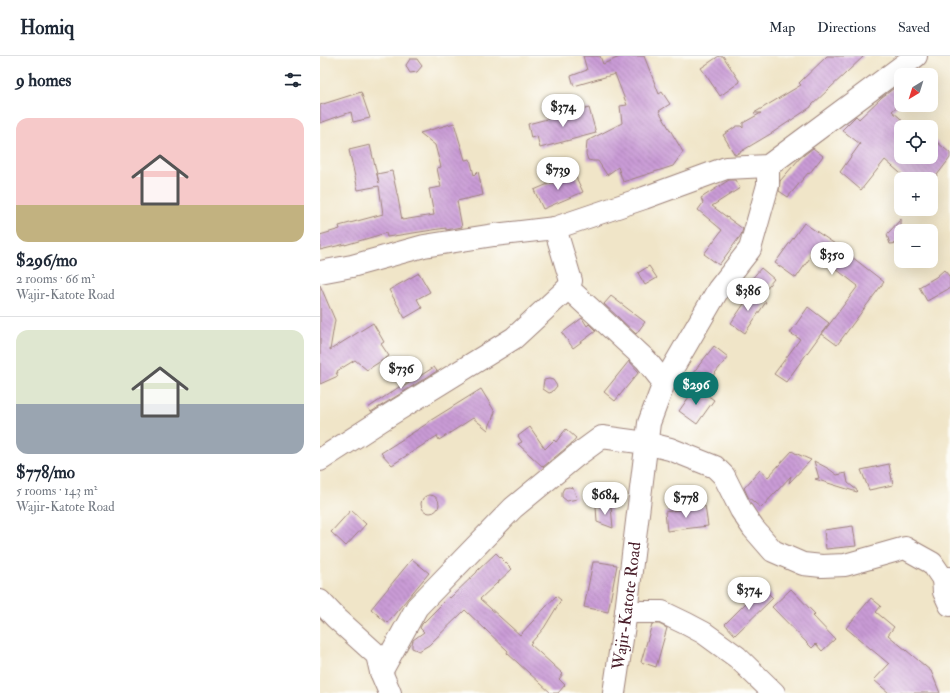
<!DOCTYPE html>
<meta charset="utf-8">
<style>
:root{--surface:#fff;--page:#f6f6f7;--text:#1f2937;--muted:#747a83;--line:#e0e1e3;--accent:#0f766e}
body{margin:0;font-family:"IM FELL Double Pica",serif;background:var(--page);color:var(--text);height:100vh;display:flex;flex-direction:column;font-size:15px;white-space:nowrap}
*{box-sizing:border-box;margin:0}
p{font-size:13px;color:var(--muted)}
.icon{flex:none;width:22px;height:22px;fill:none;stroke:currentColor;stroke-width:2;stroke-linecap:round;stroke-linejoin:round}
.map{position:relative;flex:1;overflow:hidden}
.drawer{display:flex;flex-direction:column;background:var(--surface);width:320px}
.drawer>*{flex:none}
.needle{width:26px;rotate:218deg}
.fabs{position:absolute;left:574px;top:12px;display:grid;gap:8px}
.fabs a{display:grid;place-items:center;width:44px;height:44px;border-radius:8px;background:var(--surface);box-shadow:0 4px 16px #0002;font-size:20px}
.price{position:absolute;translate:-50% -34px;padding:0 9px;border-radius:14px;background:#fff;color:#222;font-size:13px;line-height:26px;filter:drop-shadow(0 1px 2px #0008)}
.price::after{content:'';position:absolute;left:50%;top:24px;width:12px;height:9px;margin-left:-6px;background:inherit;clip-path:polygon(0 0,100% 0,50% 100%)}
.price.active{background:var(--accent);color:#fff}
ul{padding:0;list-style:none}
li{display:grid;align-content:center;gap:8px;height:212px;padding:0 16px}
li+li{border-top:1px solid var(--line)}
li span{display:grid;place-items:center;height:124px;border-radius:12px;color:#555}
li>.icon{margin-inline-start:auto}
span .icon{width:72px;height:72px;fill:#fffc;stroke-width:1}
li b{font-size:17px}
h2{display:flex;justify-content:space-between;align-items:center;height:48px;padding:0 16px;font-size:17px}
header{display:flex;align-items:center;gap:24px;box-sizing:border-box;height:56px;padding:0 20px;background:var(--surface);border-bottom:1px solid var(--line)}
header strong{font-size:19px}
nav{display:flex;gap:22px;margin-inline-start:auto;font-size:14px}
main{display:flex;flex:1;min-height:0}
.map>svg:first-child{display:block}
</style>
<header>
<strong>Homiq</strong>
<nav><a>Map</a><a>Directions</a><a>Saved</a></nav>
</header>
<main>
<section class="drawer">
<h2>9 homes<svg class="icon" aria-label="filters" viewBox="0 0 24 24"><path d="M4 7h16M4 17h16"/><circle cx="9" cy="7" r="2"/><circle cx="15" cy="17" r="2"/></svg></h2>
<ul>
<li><span style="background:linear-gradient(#f6c9c9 70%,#c2b280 0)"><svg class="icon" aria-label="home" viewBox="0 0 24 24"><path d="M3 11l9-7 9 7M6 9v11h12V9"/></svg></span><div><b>$296/mo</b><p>2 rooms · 66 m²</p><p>Wajir-Katote Road</p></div></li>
<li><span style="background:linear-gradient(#dfe7d0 60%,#9aa5b1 0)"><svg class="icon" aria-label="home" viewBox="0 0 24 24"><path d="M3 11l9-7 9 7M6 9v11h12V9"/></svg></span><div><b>$778/mo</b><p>5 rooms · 143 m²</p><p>Wajir-Katote Road</p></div></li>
</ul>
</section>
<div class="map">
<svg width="630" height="637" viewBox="0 0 630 637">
<defs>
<pattern id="building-back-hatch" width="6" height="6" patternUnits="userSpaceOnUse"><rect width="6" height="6" fill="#c99bd6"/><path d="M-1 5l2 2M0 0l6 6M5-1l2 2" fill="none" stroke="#a57eae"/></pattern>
</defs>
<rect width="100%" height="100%" fill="#fdfcf7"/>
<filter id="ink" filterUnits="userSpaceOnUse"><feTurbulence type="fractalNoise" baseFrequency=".025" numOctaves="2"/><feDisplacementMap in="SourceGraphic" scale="8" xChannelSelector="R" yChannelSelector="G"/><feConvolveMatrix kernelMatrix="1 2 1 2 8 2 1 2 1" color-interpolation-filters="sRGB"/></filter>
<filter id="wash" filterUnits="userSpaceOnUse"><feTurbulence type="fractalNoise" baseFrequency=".012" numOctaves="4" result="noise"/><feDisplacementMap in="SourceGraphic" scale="16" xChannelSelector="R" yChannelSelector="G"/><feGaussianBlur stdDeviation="0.9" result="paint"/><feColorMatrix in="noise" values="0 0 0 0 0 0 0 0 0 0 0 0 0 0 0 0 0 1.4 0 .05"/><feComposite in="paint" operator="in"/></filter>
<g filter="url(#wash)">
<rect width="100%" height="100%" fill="#f0e5c8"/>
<g id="blocks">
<g fill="url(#building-back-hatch)">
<path d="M263,0H280L283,8L302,0H324L339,38L342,36L350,48L339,55L363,96L353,110L303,126L298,111L287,119L278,105H273L268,104L266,98L267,85L302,67L300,50L307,49L295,18L254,30L251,20L267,14Z"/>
<path d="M399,0H403L420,26L400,40L381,12Z"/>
<path d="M507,0H544L491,50V51L452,77L415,99L403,79L417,70H421L423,72V67L441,57H434L481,29L479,27Z"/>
<path d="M90,3H97L99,6L102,10L97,16L90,17L87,12L86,9Z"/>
<path d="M581,27V47L572,55L581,63V101H611V81L630,97V102L614,123H587L565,104L541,134L520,116L540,88L522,74L536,60L539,63L562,41Z"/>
<path d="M41,36L50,62L33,66L31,56L0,67V49Z"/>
<path d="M269,52L276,77L220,92L217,80L211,82L208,68Z"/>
<path d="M134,67L145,104L150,103L154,119L158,115L163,139L137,145L142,171L126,174V172L67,181L66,177L25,189V188L0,194V179L20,173L19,170L63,158L59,130L38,134L29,94L50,89L59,127L57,118L72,115L78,142L82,164L114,159L109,133L121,131L117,112L121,111L115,89L100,77Z"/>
<path d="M493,92L503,100L489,118L488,117L468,141L459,135L460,125L480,102Z"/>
<path d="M254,117L263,136L223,153L214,134Z"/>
<path d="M409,124H415L420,132L392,150L423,173L421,179L399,209L384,198L402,174L378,154L383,147L381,142Z"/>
<path d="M581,163V187L570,188L567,179L569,176Z"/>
<path d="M484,167L518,190L564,226L517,289L502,278L538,230L494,196L476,222L455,207Z"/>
<path d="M329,210L337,222L325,229L318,217Z"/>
<path d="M441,212L454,223L444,235L430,225Z"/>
<path d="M624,214L630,221V232L607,245L599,231L616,221Z"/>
<path d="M99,217L110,236L97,243L102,252L85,262L69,234Z"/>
<path d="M0,229L15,264L10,294L53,267L64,286L61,288L69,300L47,314L35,304L17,315L18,317H16L18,320L0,328Z"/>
<path d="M432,236L446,246L425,277L411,267Z"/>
<path d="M291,240L325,266L316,278L284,248Z"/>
<path d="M488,251L509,267L466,326L454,318L480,283L470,277Z"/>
<path d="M262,262L267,270L269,268L276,275L253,292L242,277Z"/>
<path d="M394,290L408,301L383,332L369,322Z"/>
<path d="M309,305L319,316L295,345L284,336Z"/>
<path d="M114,311L117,315L51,356L48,352L82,329L83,331Z"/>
<path d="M229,323L233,324L237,330L232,336L229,337L223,333V330L224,324Z"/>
<path d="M376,331L394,344L377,368L359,355Z"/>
<path d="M161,333L175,356L168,374L153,362L119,384L117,380L72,409L61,397L108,367V366Z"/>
<path d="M210,371L225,393L234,384L236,386L246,373L256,382L251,388L223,411L198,388L202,386L198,380Z"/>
<path d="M472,395L475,397L491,404L469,427L471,420L441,452L428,441L424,432L440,414L448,421Z"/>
<path d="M494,405L509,413L517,419L526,417L528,427L538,435L537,436L495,423L499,422Z"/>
<path d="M569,408L573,429L549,434L541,414Z"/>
<path d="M249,431L253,432L254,434L257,443L247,445L242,441V436L244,432Z"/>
<circle cx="110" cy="448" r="9"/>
<path d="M276,450H291L293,472L277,466Z"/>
<path d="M385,450L388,470L347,475L345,456Z"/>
<path d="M31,454L46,468L26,490L11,476Z"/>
<path d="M533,470L536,490L506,493L504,474Z"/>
<path d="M176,497L192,513L160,543L200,579L236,540L241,544L224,572L210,588L243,618L239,623L245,629L238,637H231L187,597L188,595L145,554L109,589L99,595L92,592V588L93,584L104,576L100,572L102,568L129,541L130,542L157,516V515Z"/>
<path d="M92,503L109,517L67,567L51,553Z"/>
<path d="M273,506H279L297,509L288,556L264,551Z"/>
<path d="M442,531L453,542L415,579L405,568Z"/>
<path d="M471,533L495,558L493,560L515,583L502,595L496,588L492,592L452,551Z"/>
<path d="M551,542L561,550L556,556L574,571L568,579L611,615L620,637H569L554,624L569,608L526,572Z"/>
<path d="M332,568H339L347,572L336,611L321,606Z"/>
</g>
</g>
</g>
<g filter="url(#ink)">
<use href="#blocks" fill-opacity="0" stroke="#9d827a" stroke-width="1"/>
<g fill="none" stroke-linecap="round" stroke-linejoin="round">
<g stroke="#9d827a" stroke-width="24">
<g id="minor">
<path d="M0,216L32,210L104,190L174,179L235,172L324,142L406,112L448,110L596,0"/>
<path d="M248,232L326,304L344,327"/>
<path d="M0,404L71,358L194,282L248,232L251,225L235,172"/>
<path d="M623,523L624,536L630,549"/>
<path d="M0,545L15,561L57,599L61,616L70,637"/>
<path d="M306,556H342L367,568L384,577L417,601L454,637"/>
<path d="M61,616L97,551L193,452L256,400L282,381L326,387L350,393L395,411L404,420L421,454L433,472L453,495L483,508L502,510L525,509L585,492L612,507L623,523L630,522"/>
<path id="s1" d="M294,637L306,556L329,367L344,327L398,234L430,193L448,129V110"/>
</g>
</g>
<use href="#minor" stroke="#fff" stroke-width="22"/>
</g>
</g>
<g text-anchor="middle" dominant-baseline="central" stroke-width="3.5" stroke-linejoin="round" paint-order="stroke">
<g font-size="17" fill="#4a1f2b" stroke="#fdfcf7">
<text stroke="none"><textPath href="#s1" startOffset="88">Wajir-Katote Road</textPath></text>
</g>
</g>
</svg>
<div class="fabs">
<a><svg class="needle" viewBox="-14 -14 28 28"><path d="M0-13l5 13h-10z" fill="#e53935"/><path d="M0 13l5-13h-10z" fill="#747a83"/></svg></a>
<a><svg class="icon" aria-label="locate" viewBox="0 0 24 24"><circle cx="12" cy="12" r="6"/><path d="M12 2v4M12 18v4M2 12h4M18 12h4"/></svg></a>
<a>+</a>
<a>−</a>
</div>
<b class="price" style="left:243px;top:72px">$374</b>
<b class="price" style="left:238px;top:135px">$739</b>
<b class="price" style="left:512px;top:220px">$350</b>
<b class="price" style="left:428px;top:256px">$386</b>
<b class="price" style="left:81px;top:334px">$736</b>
<b class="price active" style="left:376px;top:350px">$296</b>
<b class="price" style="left:285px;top:460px">$684</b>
<b class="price" style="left:366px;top:463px">$778</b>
<b class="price" style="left:429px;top:555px">$374</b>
</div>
</main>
